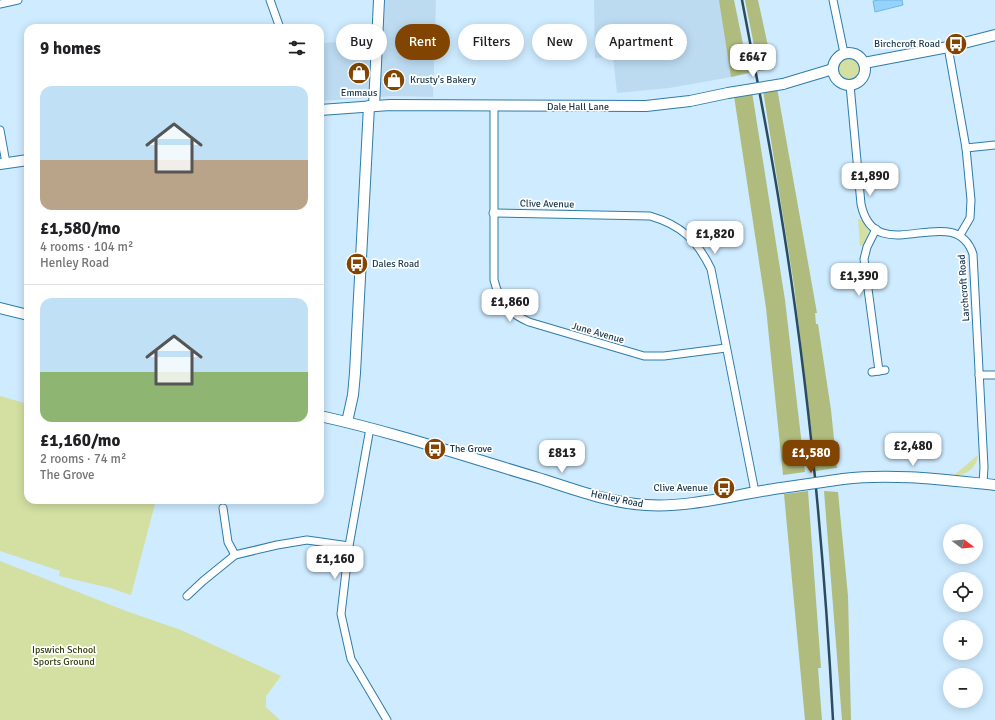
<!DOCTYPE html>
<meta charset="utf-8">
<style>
:root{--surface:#fff;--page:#f2f2f2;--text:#202124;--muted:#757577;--line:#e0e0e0;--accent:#814401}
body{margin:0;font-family:Signika,sans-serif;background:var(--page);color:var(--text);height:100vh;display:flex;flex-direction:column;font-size:15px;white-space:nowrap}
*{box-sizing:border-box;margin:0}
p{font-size:13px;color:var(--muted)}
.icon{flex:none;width:22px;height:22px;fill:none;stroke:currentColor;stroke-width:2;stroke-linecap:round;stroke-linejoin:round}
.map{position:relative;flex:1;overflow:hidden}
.panel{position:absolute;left:24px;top:24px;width:300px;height:480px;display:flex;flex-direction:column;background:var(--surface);border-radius:12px;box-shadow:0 2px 10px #0003}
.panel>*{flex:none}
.guide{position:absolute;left:336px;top:24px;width:380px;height:36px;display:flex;gap:8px}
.needle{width:26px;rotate:106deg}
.tools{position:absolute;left:943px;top:524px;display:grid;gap:8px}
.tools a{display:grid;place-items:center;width:40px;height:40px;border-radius:50%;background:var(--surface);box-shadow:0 2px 10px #0003;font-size:20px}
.price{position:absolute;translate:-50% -34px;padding:0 9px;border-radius:8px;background:#fff;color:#222;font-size:13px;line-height:26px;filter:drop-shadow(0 1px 2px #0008)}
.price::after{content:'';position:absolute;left:50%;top:24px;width:12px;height:9px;margin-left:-6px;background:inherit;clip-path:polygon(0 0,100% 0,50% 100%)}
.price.on{background:var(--accent);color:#fff}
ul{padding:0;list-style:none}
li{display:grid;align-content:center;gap:8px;height:212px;padding:0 16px}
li+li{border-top:1px solid var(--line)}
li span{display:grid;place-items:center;height:124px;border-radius:12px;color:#555}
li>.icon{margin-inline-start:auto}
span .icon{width:72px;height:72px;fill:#fffc;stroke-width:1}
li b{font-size:17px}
h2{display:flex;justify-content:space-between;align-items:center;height:48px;padding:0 16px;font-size:17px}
.chip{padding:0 14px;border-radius:18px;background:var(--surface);box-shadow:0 2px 10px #0003;font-size:14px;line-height:36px}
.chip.on{background:var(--accent);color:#fff}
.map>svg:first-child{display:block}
</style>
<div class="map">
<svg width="995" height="720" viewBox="0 0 995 720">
<rect width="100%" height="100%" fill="#ceebff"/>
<g fill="#bcdbf1">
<path d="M385,0H436L433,97L393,96L320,101V43L383,40Z"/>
<path d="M594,0H723L737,76L669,88L617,93L613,57L595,58Z"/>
</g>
<g fill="#d3e0a2">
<circle cx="849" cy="69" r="13"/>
<path d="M858,219L862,220L869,231L864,245L860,246Z"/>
<path d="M0,396L28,404V500H156L131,595L110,588L59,576L60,571L0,551Z"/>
<path d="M978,455C977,468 965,476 953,476Z"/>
<path d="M0,561L126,611L181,630L281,676L266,696V707L280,720H0Z"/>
</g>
<g fill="#afbc7d">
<path d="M719,0H734L749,73L731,77Z"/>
<path d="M745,0H758L773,69L759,71Z"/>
<path d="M777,88L817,313H815L816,324H818L831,410L837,468H835L816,471L794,285L763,90Z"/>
<path d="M752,92L785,300L805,472L783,475L766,308L734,96Z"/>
<path d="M808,491L821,668H818L822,720H805L784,494Z"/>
<path d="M824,491L838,492L848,596L851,720H842Z"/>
</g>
<path fill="#95d3fb" stroke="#6db8e8" d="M879,0H902L903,5L875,12L873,1Z"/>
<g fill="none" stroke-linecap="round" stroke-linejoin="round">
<g stroke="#2e7ca9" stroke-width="9">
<g id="street">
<path d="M270,0L280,28"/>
<path d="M833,0L844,53"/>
<path d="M0,4L18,0"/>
<path d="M948,47L966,148L971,200L970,218L960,235"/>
<path d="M850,85L861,204C875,272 954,198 973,254L984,467L983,484"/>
<path d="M494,106V280C500,303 507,312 529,322L644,356H664L726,348"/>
<path d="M0,130L6,163"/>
<path d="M966,148L995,145"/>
<path d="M493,213L650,216C681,225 697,240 711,269L755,492"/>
<path d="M876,229L867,247L864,259L879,371"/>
<path d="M872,372L885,370"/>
<path d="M979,375H995"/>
<path d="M370,428L349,546L341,614L351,659L387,720"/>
<path d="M223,508L228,542L235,555"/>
<path d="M187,596L203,581L235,555L277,545L307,540L349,546"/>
</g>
</g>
<g stroke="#2e7ca9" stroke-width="12">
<g id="secondary">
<circle cx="849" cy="69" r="16"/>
<path d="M864,63L948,47L995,35"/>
<path d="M783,84L833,69"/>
<path d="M374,106L379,0"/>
<path d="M320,110L390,105L646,106L690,101L728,93"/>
<path d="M0,164L28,160"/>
<path d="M0,308L28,315"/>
<path d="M320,416C393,432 464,456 535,477C571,488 608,503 646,505C691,508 737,494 781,488"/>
<path d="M347,422L353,395L355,373L369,106"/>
<path d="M843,479C893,473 945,480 995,485"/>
</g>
</g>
<use href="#street" stroke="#fff" stroke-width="7"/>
<use href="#secondary" stroke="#fff" stroke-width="10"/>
<path stroke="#2b4b5f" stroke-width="2.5" d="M742,0C755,69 769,139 780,208C808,377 824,549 833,720"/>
<g stroke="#2e7ca9" stroke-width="12" stroke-linecap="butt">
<g id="secondary-bridge">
<path d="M728,93L783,84"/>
<path d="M781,488L843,479"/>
</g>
</g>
<use href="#secondary-bridge" stroke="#fff" stroke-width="10"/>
</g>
<defs>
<g id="bus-disc" transform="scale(1.15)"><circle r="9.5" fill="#814401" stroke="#fff"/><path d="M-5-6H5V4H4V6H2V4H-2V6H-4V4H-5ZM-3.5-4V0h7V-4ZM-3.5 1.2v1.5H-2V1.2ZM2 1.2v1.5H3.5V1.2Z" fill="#fff"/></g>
<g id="shop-disc" transform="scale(1.15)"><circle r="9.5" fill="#814401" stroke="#fff"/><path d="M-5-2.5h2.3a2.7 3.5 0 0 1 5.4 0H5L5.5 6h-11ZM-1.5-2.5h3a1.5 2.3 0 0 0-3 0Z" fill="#fff"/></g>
</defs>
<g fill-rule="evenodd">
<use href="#bus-disc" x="956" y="44"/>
<use href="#shop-disc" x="359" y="73"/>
<use href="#shop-disc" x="394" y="80"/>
<use href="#bus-disc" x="357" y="264"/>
<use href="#bus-disc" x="435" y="449"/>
<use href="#bus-disc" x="724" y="488"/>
</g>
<g text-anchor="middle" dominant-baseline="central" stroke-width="3.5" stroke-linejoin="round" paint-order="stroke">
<g font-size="10" fill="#18384c" stroke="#fff" text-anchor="start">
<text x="940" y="44" text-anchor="end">Birchcroft Road</text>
<text x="410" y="80">Krusty's Bakery</text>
<text x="359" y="93" text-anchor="middle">Emmaus</text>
<text x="372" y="264">Dales Road</text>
<text x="450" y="449">The Grove</text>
<text x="708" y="488" text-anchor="end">Clive Avenue</text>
</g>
<g font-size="10" fill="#18384c" stroke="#fff">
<text x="578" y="107">Dale Hall Lane</text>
<text transform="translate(547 204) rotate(1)">Clive Avenue</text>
<text transform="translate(964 288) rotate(-94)">Larchcroft Road</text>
<text transform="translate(598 333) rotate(16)">June Avenue</text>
<text transform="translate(617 499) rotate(12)">Henley Road</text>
</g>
<g font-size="10" fill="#353d0c" stroke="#fff">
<text x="64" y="650">Ipswich School<tspan x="64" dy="12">Sports Ground</tspan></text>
</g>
</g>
</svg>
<div class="tools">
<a><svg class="needle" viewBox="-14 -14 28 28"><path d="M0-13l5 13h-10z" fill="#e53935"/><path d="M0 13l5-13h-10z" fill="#757577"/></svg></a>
<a><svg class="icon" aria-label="locate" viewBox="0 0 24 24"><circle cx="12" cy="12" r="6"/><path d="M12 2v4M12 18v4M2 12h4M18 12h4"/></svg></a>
<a>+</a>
<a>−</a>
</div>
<b class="price" style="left:753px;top:78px">£647</b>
<b class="price" style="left:870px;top:197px">£1,890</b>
<b class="price" style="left:715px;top:255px">£1,820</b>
<b class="price" style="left:859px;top:297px">£1,390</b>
<b class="price" style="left:510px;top:323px">£1,860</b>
<b class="price" style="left:913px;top:467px">£2,480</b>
<b class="price" style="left:562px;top:474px">£813</b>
<b class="price on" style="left:811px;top:474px">£1,580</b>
<b class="price" style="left:335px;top:580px">£1,160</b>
<div class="guide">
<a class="chip">Buy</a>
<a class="chip on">Rent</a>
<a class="chip">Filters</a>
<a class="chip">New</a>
<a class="chip">Apartment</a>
</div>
<section class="panel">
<h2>9 homes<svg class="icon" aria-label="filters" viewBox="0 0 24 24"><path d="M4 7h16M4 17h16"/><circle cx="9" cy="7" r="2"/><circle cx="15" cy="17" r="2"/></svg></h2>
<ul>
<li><span style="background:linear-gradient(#bfe0f5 60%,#b9a48a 0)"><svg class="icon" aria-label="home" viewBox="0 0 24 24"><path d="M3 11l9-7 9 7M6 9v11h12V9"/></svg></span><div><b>£1,580/mo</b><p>4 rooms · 104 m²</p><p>Henley Road</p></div></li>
<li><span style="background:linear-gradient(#bfe0f5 60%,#8fb573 0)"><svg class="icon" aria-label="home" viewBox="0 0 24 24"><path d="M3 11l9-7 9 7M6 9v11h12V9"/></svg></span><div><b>£1,160/mo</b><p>2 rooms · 74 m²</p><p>The Grove</p></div></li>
</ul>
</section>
</div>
